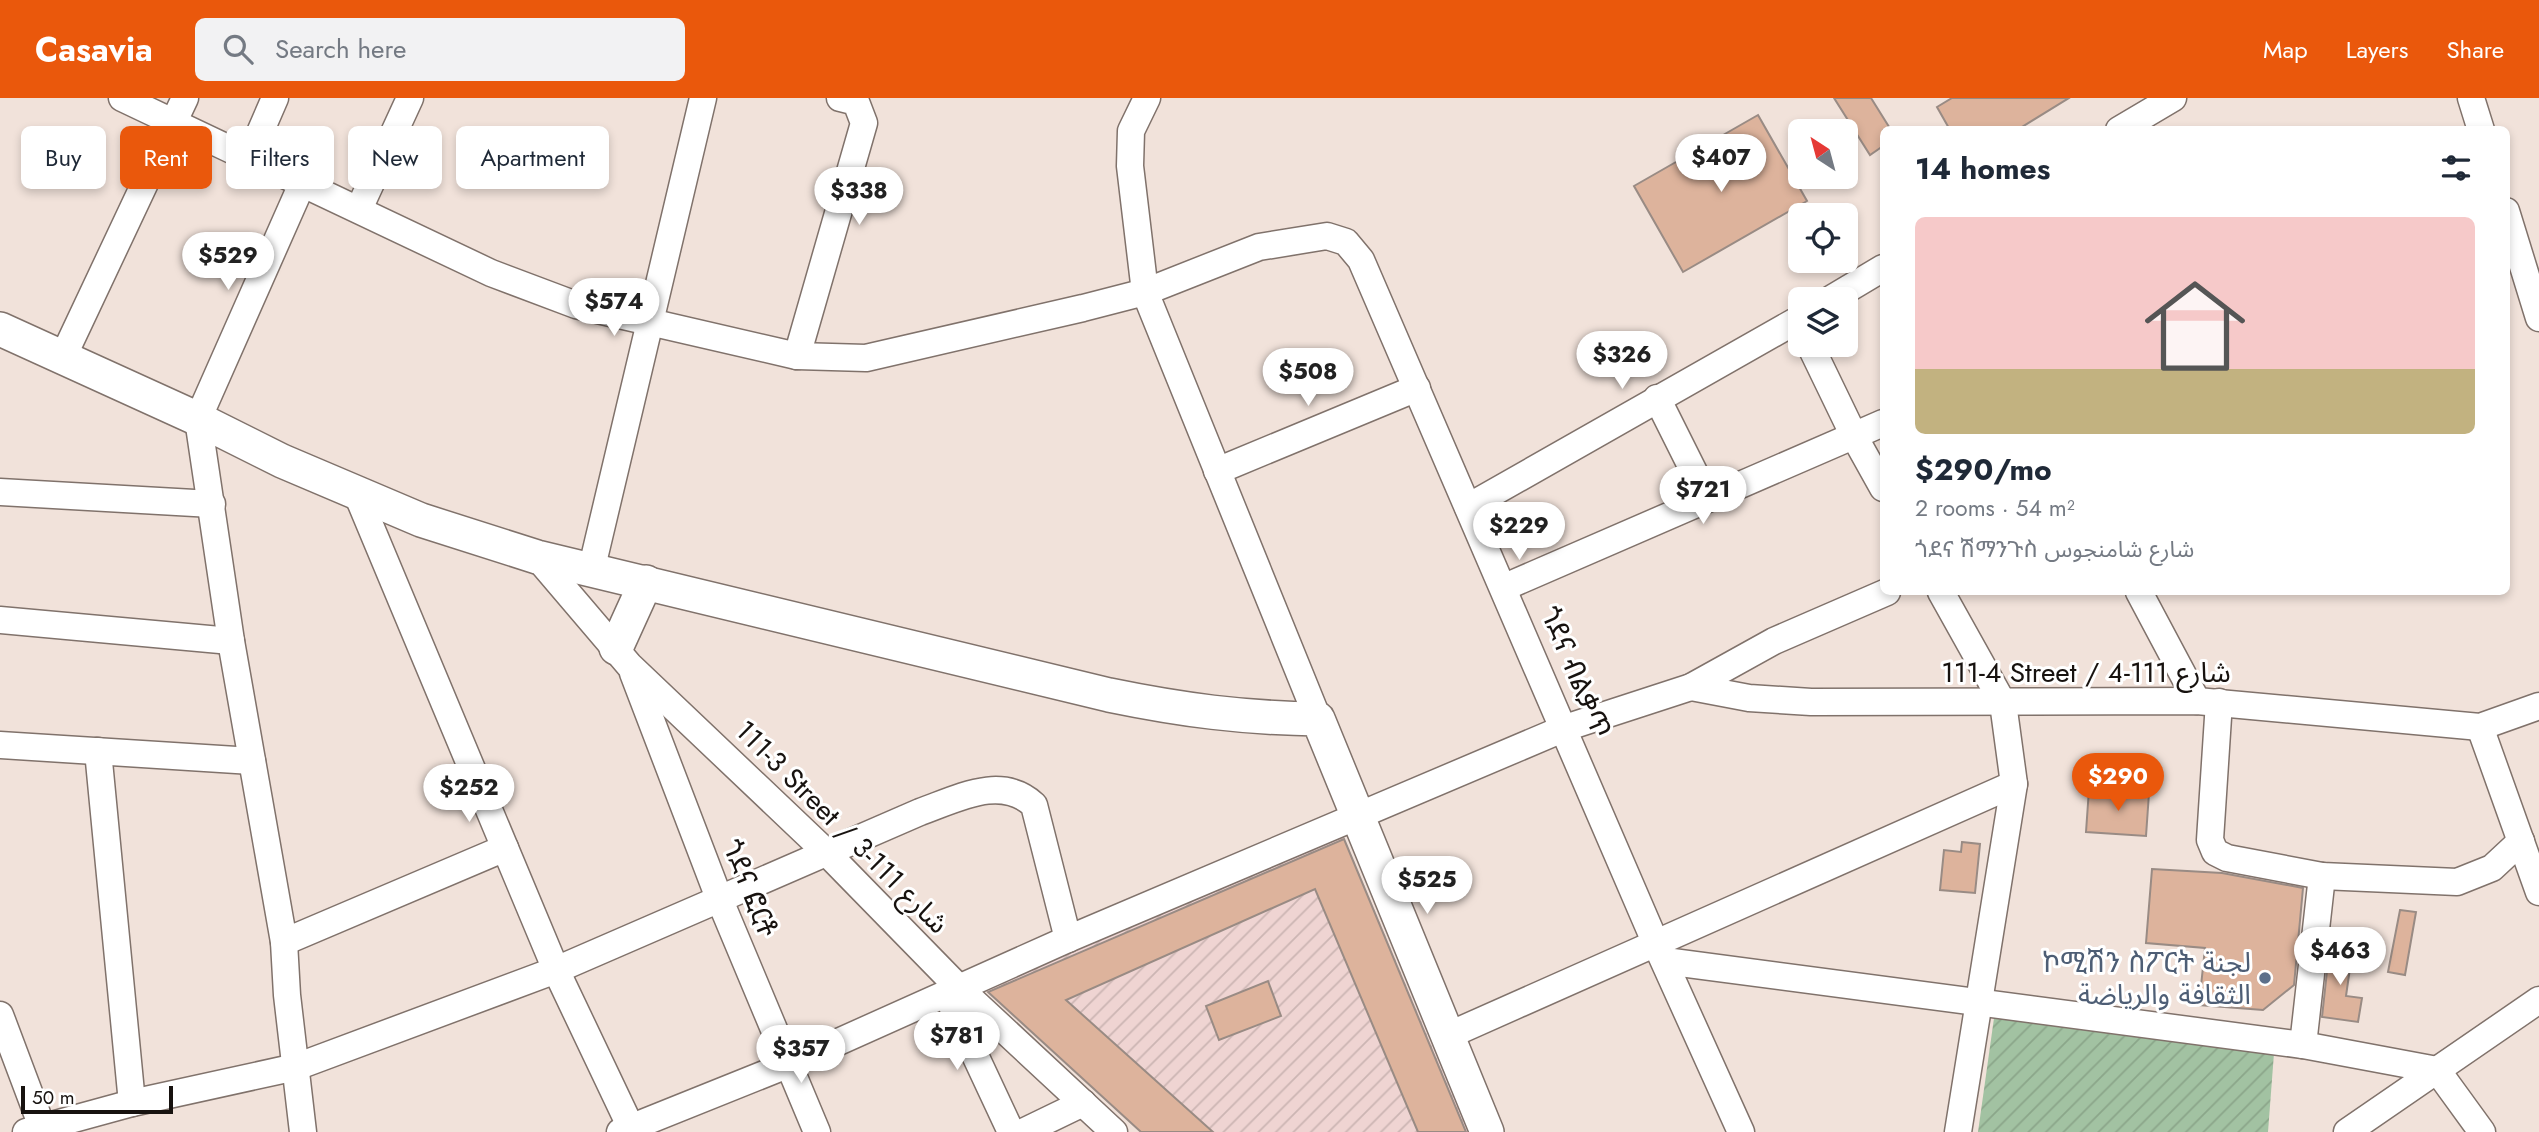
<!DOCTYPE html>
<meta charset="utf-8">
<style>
:root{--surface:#fff;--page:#f2f2f3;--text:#1f2937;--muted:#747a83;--accent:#ea580c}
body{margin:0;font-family:Jost,"Noto Sans Arabic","Noto Sans Ethiopic",sans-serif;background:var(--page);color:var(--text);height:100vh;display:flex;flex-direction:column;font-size:26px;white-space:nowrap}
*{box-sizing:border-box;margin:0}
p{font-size:23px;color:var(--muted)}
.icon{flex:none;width:38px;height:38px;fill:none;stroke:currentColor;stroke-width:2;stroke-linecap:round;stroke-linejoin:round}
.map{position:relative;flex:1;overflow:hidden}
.panel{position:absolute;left:1880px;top:28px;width:630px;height:469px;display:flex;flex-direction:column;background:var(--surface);border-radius:10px;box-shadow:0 4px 10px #0003}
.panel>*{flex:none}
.guide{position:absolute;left:21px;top:28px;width:665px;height:63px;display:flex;gap:14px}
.needle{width:46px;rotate:324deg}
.controls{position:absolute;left:1788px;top:21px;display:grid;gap:14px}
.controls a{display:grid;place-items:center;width:70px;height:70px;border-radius:10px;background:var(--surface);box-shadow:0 4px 10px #0003;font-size:35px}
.scale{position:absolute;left:21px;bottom:18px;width:152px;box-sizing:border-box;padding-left:7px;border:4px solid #17120f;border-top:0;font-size:19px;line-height:24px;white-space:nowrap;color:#17120f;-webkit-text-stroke:5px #fff;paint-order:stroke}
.price{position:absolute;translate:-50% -60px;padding:0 16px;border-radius:24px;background:#fff;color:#222;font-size:23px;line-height:46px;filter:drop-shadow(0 2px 4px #0008)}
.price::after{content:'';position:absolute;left:50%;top:42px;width:21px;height:16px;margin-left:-10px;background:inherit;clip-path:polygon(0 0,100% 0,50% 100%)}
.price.active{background:var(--accent);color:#fff}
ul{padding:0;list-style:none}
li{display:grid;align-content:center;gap:14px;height:371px;padding:0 35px}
li span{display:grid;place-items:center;height:217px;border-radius:10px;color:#555}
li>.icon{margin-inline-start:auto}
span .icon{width:126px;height:126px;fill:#fffc;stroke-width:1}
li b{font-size:30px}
h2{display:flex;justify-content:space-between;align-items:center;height:84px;padding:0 35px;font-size:30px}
.pill{padding:0 24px;border-radius:10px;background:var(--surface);box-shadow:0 4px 10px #0003;font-size:24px;line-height:63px}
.pill.active{background:var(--accent);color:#fff}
header{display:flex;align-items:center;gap:42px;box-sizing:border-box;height:98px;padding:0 35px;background:var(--accent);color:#fff}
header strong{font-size:33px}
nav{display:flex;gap:38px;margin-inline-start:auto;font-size:24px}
.search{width:490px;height:63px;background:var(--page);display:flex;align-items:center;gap:18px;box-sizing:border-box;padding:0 24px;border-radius:10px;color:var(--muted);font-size:26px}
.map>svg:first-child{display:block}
</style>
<header>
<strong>Casavia</strong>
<div class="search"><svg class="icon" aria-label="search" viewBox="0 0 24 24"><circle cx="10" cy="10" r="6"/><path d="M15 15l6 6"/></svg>Search here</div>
<nav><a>Map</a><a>Layers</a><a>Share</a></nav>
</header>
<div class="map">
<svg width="2539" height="1034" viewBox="0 0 2539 1034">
<defs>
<pattern id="industrial-furrows" width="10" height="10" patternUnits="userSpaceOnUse" patternTransform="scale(1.75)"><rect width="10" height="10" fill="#efd4d2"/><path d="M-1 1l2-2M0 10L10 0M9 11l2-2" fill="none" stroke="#ccb5b3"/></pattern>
<pattern id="garden-furrows" width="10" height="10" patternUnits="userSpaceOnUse" patternTransform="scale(1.75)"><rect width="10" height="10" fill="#a2c2a2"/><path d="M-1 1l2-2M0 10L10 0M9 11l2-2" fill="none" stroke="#8ba68a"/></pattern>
</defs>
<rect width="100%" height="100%" fill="#f1e2da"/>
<path fill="url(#industrial-furrows)" d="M1341,732L1468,1034H1141L982,889Z"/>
<path fill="url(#garden-furrows)" d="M1995,913L2274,955L2268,1034H1978Z"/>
<g fill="#ddb39c" stroke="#998b84" stroke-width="2">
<path d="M1834,0H1871L1891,32H1883V48L1870,57Z"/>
<path d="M1952,0H2069L2017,32H1950L1937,9Z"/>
<path d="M1758,17L1807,103L1683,174L1634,88Z"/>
<path d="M2089,691L2149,695L2146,738L2086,734Z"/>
<path d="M1344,741L1466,1034H1418L1315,791L1066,902L1213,1034H1141L988,894Z"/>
<path d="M1962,744L1980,746L1975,795L1940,792L1944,752L1961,754Z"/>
<path d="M2152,771L2222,775L2303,790L2294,887L2263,912L2199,907L2205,850L2146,845Z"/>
<path d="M2400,812L2416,814L2405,877L2388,874Z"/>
<path d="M2330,846L2353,849L2346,898L2362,900L2358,924L2322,919Z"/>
<path d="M1268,883L1281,918L1219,942L1206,908Z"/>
</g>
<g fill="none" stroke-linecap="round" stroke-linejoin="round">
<g stroke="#80726b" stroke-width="29">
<g id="minor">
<path d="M122,0L491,175L576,207L797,258L866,260L1083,210L1145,194L1259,149L1327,138L1346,144L1361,162L1656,846L1741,1034"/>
<path d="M1147,0L1131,33L1130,68L1145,194L1318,621"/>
<path d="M2471,0L2481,32"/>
<path d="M2119,32L2173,0"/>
<path d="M249,60L275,0"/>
<path d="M302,86L198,321L231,543L284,844L287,897L303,1034"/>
<path d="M359,111L410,0"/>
<path d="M2506,113L2539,220"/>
<path d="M1831,201L1883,170"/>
<path d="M1810,247L1854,338L1883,390"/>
<path d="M797,258L864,25L856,4L840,0"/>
<path d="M63,259L185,0"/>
<path d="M1657,300L1707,400"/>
<path d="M1217,373L1417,290"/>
<path d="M0,394L212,406"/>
<path d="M357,396L556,872L633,1034"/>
<path d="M1468,409L1801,220"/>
<path d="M537,459L629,567L827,755L958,889L1114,1034"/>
<path d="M592,469L703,0"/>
<path d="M1505,489L1883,325"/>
<path d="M1941,494L2003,605L2014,686L1958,1034"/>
<path d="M2139,494L2197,603"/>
<path d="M0,522L231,543"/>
<path d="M633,575L719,800L817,1034"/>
<path d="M1691,589L1749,600L1811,604L2197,603L2480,629L2539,608"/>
<path d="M2219,604L2210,742L2215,754L2227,760L2322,778L2457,784L2492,770L2521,743"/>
<path d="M2480,629L2539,794"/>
<path d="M0,647L252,663"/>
<path d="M98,653L132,1005"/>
<path d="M284,844L505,750"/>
<path d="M1665,863L2303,947L2437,972L2482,1034"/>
<path d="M946,895L1011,1034"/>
<path d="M0,917L44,1034"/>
<path d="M1447,938L2014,686"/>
<path d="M2303,947L2322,778"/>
<path d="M26,1034L132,1005L296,969L556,872L920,714C957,701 1001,676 1034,707L1068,841"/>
<path d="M620,1034L787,967L1068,841L1565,630L1691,589L1774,543L1887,494"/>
<path d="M1023,1034L1083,1005"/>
<path d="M2347,1034L2539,902"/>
</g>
</g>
<g stroke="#80726b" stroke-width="36">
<g id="major">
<path d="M0,231L198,321L282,363L421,422L537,459L1109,597C1182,612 1243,620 1318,621L1487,1034"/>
<path d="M616,550L646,484"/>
</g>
</g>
<use href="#minor" stroke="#fff" stroke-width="26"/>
<use href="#major" stroke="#fff" stroke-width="33"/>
</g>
<circle fill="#5c6f8a" stroke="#fff" stroke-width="2.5" cx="2265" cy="880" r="7"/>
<g text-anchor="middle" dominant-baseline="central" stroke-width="6" stroke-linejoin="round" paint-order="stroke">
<g font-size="28" fill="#17120f" stroke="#fff">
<text transform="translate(1576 574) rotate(67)">ጎደና ብልቃጥ</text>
<text x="2086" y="574">111-4 Street / شارع 111-4</text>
<text transform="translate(842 729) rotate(45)">111-3 Street / شارع 111-3</text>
<text transform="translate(750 790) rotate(68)">ጎደና ፎርቶ</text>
</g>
<g font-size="28" fill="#4e5e75" stroke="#fff" text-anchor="end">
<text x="2251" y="864">ኮሚሽን ስፖርት لجنة<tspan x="2251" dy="32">الثقافة والرياضة</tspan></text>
</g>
</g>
</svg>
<div class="controls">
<a><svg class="needle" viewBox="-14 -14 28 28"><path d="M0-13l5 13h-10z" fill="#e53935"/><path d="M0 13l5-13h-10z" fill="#747a83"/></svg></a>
<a><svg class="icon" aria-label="locate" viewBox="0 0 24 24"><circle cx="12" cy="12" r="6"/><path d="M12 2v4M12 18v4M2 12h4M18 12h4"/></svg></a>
<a><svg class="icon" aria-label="layers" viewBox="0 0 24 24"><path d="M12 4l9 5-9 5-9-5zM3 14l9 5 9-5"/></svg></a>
</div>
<div class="scale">50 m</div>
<b class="price" style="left:1721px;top:96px">$407</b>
<b class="price" style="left:859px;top:129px">$338</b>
<b class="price" style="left:228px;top:194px">$529</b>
<b class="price" style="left:614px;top:240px">$574</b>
<b class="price" style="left:1622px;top:293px">$326</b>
<b class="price" style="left:1308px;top:310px">$508</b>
<b class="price" style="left:1703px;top:428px">$721</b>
<b class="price" style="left:1519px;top:464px">$229</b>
<b class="price active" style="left:2118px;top:715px">$290</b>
<b class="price" style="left:469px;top:726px">$252</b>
<b class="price" style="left:1427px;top:818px">$525</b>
<b class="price" style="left:2340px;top:889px">$463</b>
<b class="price" style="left:957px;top:974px">$781</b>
<b class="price" style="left:801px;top:987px">$357</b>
<div class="guide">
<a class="pill">Buy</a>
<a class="pill active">Rent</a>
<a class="pill">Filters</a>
<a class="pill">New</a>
<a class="pill">Apartment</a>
</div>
<section class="panel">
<h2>14 homes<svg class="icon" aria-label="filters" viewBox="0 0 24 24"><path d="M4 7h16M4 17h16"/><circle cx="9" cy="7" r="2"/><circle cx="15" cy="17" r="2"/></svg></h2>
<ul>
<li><span style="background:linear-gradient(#f6c9c9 70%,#c2b280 0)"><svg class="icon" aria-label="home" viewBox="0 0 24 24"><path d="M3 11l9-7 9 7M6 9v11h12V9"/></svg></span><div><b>$290/mo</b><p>2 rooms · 54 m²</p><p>ጎደና ሽማንጉስ شارع شامنجوس</p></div></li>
</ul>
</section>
</div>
